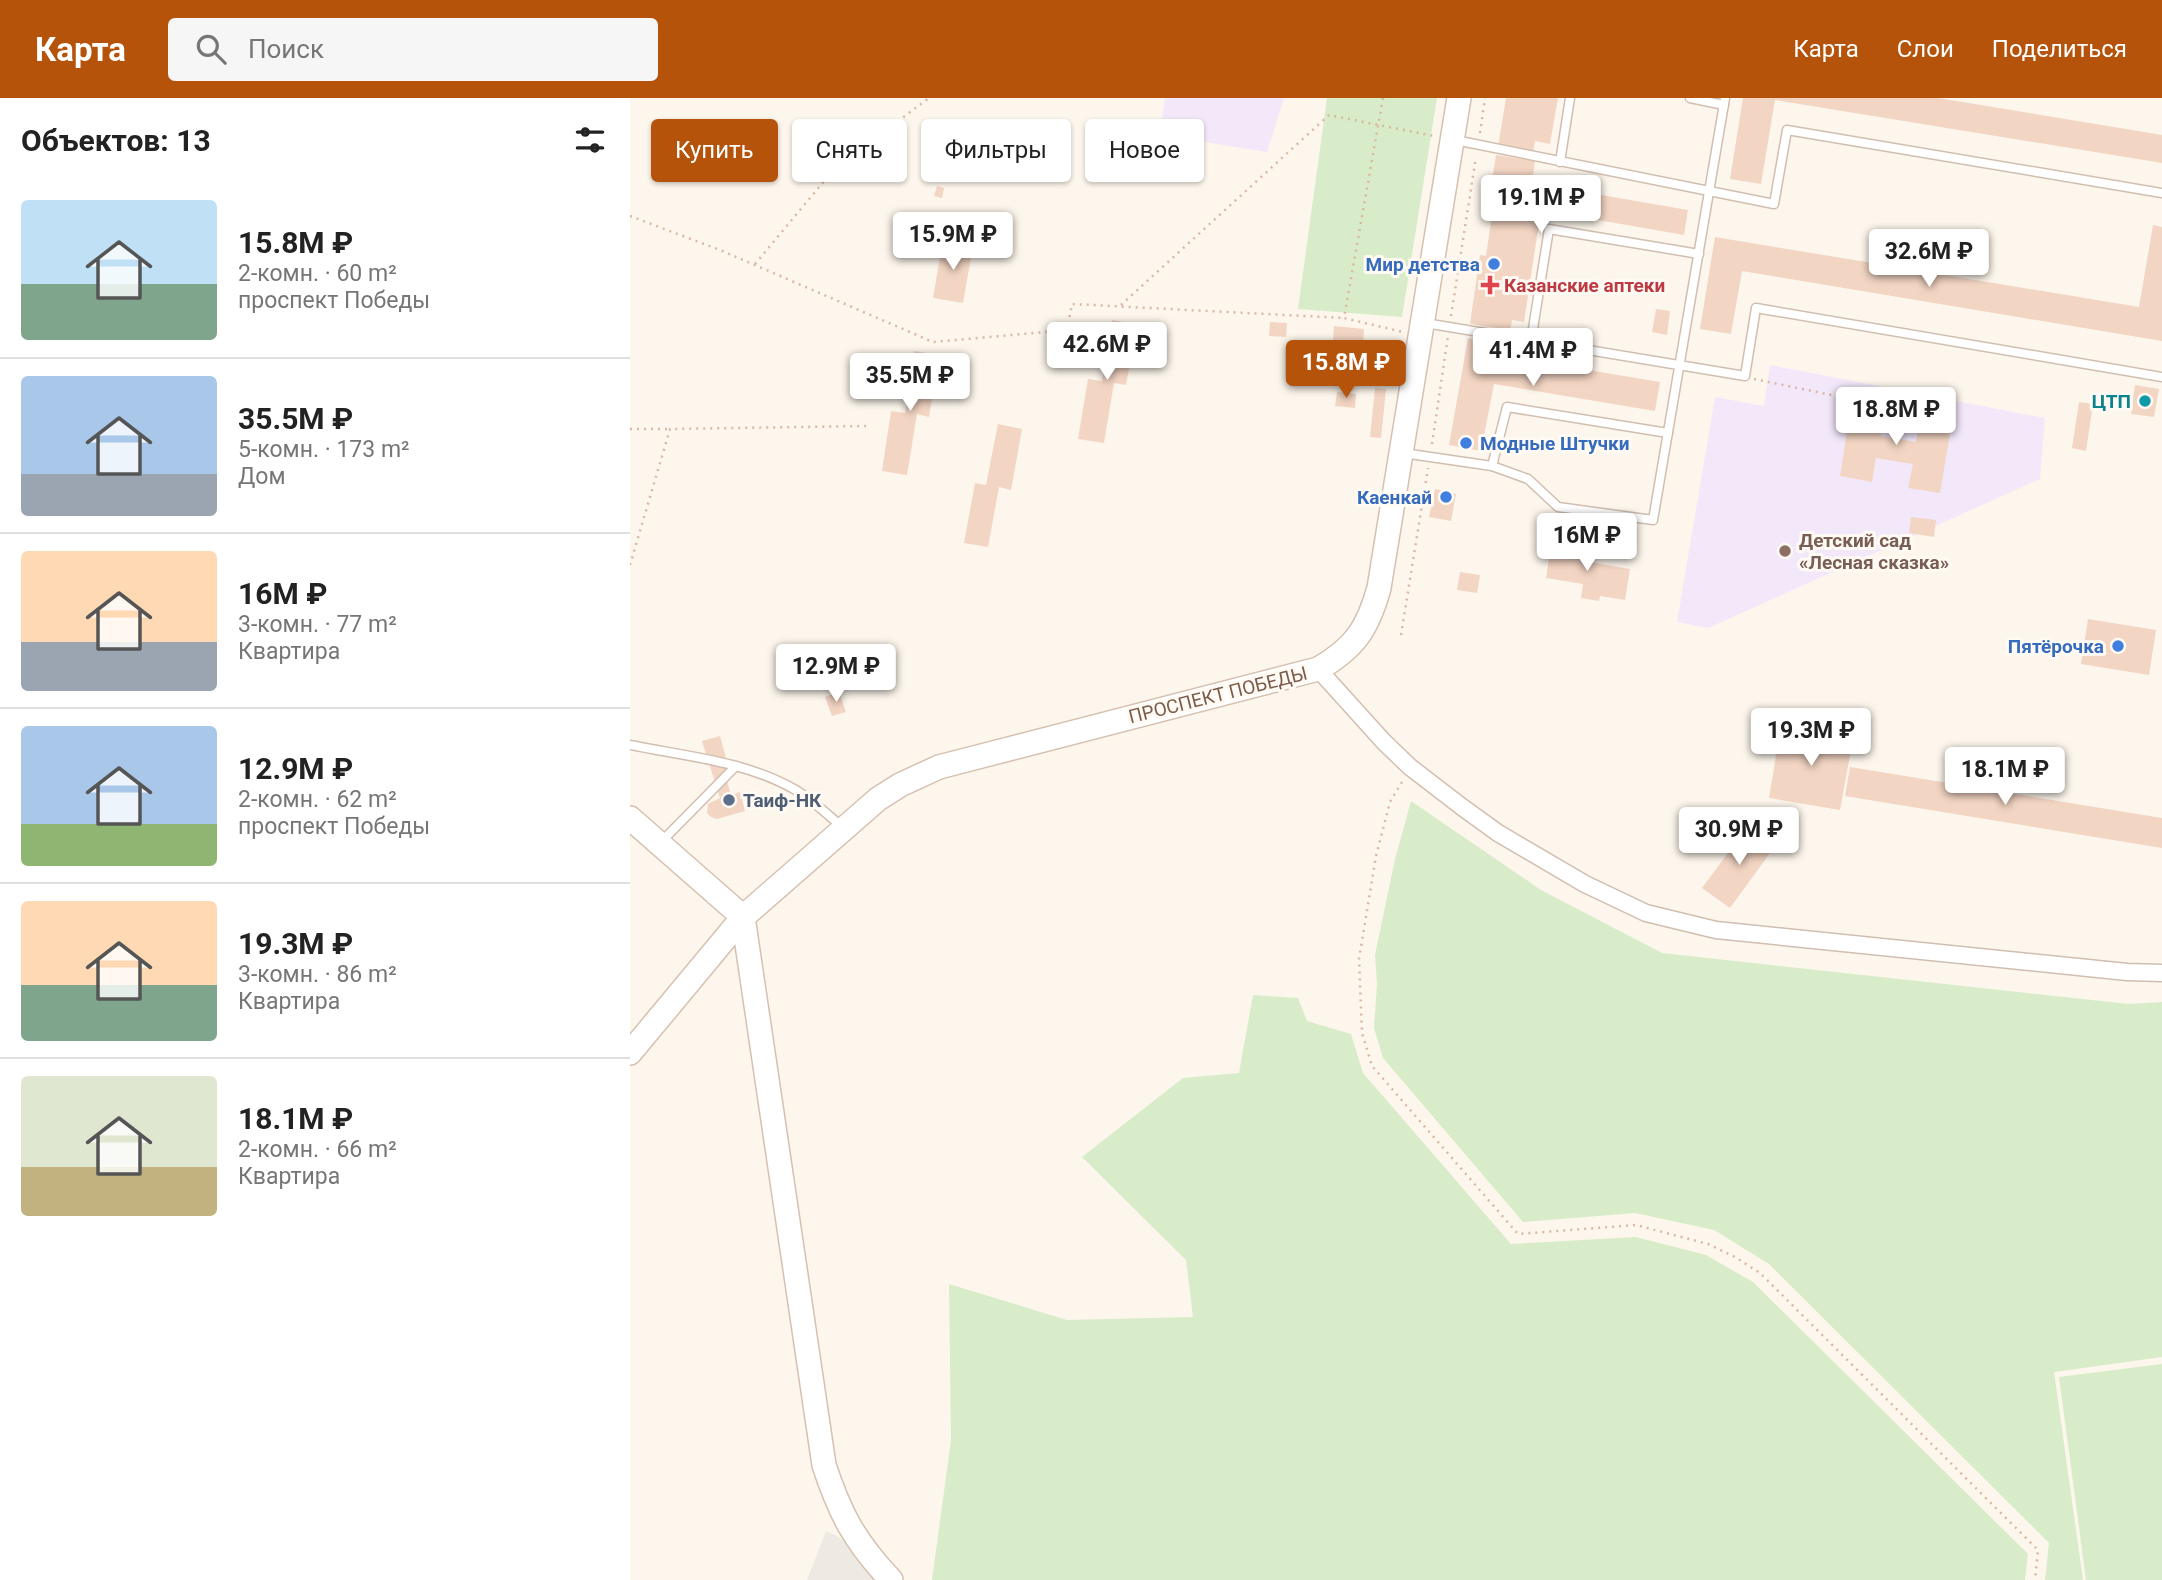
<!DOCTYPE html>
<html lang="ru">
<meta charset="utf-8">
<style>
:root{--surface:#fff;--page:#f6f6f6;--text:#222;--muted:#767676;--line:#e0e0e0;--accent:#b45309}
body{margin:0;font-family:Roboto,sans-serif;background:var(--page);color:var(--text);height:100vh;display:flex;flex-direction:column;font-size:26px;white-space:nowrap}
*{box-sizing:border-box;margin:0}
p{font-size:23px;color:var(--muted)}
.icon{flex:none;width:38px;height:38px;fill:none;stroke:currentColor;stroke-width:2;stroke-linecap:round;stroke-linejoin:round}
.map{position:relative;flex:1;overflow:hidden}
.sheet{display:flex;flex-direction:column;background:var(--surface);width:630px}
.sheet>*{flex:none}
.guide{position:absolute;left:21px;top:21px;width:665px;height:63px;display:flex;gap:14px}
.price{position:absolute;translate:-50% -60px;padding:0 16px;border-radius:7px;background:#fff;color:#222;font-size:23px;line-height:46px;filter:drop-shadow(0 2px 4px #0008)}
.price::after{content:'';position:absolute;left:50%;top:42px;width:21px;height:16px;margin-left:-10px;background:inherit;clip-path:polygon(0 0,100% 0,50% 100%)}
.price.selected{background:var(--accent);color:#fff}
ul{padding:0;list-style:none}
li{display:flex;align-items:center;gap:21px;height:175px;padding:0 21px}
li+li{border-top:2px solid var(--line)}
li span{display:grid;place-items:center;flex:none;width:196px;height:140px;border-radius:7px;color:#555}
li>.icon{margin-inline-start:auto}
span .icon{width:84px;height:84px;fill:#fffc;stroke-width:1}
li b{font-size:30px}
h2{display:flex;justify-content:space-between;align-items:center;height:84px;padding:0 21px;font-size:30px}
.pill{padding:0 24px;border-radius:7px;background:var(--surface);box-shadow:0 2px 5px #0004;font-size:24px;line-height:63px}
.pill.selected{background:var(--accent);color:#fff}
header{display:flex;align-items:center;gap:42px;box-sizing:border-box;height:98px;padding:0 35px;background:var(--accent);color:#fff}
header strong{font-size:33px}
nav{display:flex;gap:38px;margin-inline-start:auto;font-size:24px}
.search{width:490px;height:63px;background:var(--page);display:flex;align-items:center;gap:18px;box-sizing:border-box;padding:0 24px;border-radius:7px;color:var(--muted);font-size:26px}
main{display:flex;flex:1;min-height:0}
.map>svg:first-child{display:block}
</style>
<header>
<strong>Карта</strong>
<div class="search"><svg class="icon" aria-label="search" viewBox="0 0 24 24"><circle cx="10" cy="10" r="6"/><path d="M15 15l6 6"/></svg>Поиск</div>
<nav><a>Карта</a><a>Слои</a><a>Поделиться</a></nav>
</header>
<main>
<section class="sheet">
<h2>Объектов: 13<svg class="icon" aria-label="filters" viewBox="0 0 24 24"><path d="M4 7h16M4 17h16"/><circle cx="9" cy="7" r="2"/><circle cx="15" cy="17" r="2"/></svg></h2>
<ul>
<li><span style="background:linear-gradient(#bfe0f5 60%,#7fa58c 0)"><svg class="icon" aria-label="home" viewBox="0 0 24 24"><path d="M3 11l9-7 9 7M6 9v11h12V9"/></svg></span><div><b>15.8M ₽</b><p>2-комн. · 60 m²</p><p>проспект Победы</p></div></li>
<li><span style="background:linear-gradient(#a9c7e8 70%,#9aa5b1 0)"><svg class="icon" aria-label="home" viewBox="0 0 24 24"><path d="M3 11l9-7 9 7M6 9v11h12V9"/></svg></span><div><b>35.5M ₽</b><p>5-комн. · 173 m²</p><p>Дом</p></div></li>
<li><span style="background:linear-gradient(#ffd9b3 65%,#9aa5b1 0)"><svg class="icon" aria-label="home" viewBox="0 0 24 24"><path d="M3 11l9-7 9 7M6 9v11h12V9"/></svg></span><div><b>16M ₽</b><p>3-комн. · 77 m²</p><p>Квартира</p></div></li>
<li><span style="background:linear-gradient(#a9c7e8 70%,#8fb573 0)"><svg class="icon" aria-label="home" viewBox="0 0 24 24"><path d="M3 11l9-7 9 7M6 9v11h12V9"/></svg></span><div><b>12.9M ₽</b><p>2-комн. · 62 m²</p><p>проспект Победы</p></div></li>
<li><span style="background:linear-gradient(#ffd9b3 60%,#7fa58c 0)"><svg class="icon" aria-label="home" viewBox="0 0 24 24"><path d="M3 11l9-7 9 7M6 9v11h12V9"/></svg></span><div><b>19.3M ₽</b><p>3-комн. · 86 m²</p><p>Квартира</p></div></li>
<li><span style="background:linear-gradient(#dfe7d0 65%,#c2b280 0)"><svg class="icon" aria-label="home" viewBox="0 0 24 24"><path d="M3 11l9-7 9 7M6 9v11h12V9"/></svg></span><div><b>18.1M ₽</b><p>2-комн. · 66 m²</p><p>Квартира</p></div></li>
</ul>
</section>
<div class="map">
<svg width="1532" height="1482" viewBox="0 0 1532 1482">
<rect width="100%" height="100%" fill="#fdf6ec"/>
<path fill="#efe9e4" d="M196,1433L209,1439L253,1482H177Z"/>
<g fill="#f3e8fa">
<path d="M535,0H654L637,54L530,37Z"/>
<path d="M1140,267L1415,320L1410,381L1078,530L1047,524L1085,299L1134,308Z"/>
</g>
<g fill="#d8ecc9">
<path d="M697,0H807L772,219L668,211Z"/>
<path d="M781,703L911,792L1032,855L1499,906L1532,904V1259L1424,1274L1453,1482H1415L1419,1445L1139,1166L1084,1132L1005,1115L893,1124L753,960L744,930L747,886L745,857L765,761Z"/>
<path d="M623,897L668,900L677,923L721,936L733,975L881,1146L1006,1139L1076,1157L1123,1184L1398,1456L1395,1482H302L321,1342L319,1186L437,1222L563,1219L556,1162L452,1059L553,980L609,975Z"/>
<path d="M1532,1266V1482H1456L1429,1279Z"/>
</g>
<g fill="#f3d5c3">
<path d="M876,0H928L920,46L905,43L903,55L868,49Z"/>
<path d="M1113,0H1308L1532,37V65L1145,2L1131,86L1100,81Z"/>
<path d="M866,57L905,63L902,85L1058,112L1054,137L911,112L894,224L882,222L880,232L840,226L850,157L856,158L864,103L859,102Z"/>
<path d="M307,88L314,90L312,100L304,98Z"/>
<path d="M1523,127L1532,129V243L1112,173L1101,236L1070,231L1085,139L1509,209Z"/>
<path d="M313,142L343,148L333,205L303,200Z"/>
<path d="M1026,211L1040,213L1037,237L1022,234Z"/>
<path d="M482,222L507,226L496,287L484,285L474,345L448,341L458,281L472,283Z"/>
<path d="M640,224L657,225L656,239L639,238Z"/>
<path d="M704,228L734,231L733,247L703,245Z"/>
<path d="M838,240L871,246L869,257L1030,284L1025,313L864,286L851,353L819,347Z"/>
<path d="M284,253L309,257L299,319L287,316L277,377L252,373L261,313L275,315Z"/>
<path d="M730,260L739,261L737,275L729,274Z"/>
<path d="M1505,287L1529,291L1524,319L1501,316Z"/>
<path d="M745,290L756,291L751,340L740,339Z"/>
<path d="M707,294L726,296L725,310L705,308Z"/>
<path d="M1222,302L1256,308L1251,338L1286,344L1292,314L1323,319L1310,395L1278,390L1283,366L1246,360L1242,384L1210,378Z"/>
<path d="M1449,304L1463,306L1456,353L1442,350Z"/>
<path d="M368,326L392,331L381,392L369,389L358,449L334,445L345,385L356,387Z"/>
<path d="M805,391L826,396L821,423L799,419Z"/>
<path d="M1281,419L1306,422L1304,439L1279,435Z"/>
<path d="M945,445L963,447L960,464L1000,471L995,502L970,498L969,503L951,500L953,486L916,480L921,447L944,450Z"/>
<path d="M830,474L850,477L847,495L827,492Z"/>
<path d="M1458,521L1526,532L1519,577L1451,566Z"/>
<path d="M209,594L216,614L202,618L195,599Z"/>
<path d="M1151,628L1223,641L1210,712L1139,700Z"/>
<path d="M90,638L99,671L94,672L101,697L110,694L115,713L87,721L81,719L77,715L78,706L90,700L72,643Z"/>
<path d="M1220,669L1532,720V750L1215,698Z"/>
<path d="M1118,728L1145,748L1100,810L1072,790Z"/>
</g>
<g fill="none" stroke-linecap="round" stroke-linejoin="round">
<g stroke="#d1beb0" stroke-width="11">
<g id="lane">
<path d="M1060,0L1094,7"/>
<path d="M825,42L1144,106L1157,32L1532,95"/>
<path d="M930,64L940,0"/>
<path d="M795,225L1115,278L1126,210L1532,279"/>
<path d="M901,243L919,131L1069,156"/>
<path d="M773,355L862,368L898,381L928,409L1023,422L1095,0"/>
<path d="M862,368L877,309L1038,335"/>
<path d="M0,647C54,658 115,663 164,691C181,701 196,715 211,728"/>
<path d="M30,745L106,668"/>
</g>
</g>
<g stroke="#d1beb0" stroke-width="19">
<path id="street" d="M688,571L754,644L780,669L832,709L868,735L955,786L1016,815L1086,832L1497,874L1532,875"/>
</g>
<g stroke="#d6c0b0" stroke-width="26">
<g id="secondary">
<path d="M0,720L113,819"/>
<path d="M113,819L194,1367C210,1416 225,1444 261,1482"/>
<path d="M0,955L113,819L248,701L270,687L309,669L688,571C725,550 738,530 749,490L829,0"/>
</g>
</g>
<g stroke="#d9b8a5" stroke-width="2.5" stroke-dasharray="2 5" stroke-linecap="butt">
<path d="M753,0L714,220L773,234"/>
<path d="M850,35L855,0"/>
<path d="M0,118L90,152L303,244L437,232L442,206L714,220"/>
<path d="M125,166L205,70L299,0"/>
<path d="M491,207L699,17L804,38"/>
<path d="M821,218L846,59"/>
<path d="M1124,281L1216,300"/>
<path d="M0,331H40"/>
<path d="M802,346L818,238"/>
<path d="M0,467L40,331L236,328"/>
<path d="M771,537L798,370"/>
<path d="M772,684L760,704L746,758L729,861L732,935L742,968L888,1136L1006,1127L1078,1146L1105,1159L1130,1175L1408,1452L1405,1482"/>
</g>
<use href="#lane" stroke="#fff" stroke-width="8"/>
<use href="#street" stroke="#fff" stroke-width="16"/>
<use href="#secondary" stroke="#fff" stroke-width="23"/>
</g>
<g fill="#3f7fe0" stroke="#fffaf3" stroke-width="2.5">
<circle cx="864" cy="166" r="7"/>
<circle cx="836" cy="345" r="7"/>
<circle cx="816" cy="399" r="7"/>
<circle cx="1488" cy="548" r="7"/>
</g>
<path fill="#e0444e" stroke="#fffaf3" stroke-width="2.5" d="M856.5 176.5h7v7h7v7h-7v7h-7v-7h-7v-7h7z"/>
<circle fill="#0f9aa8" stroke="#fffaf3" stroke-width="2.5" cx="1515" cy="303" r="7"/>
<circle fill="#8d6e63" stroke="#fffaf3" stroke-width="2.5" cx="1155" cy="453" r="7"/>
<circle fill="#5c6f8a" stroke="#fffaf3" stroke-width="2.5" cx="99" cy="702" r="7"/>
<g text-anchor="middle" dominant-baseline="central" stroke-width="6" stroke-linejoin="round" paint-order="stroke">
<g font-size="19" font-weight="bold" fill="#366cbe" stroke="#fffaf3" text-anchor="end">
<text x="850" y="166">Мир детства</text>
<text x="850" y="345" text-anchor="start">Модные Штучки</text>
<text x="802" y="399">Каенкай</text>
<text x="1474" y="548">Пятёрочка</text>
</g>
<g font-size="19" font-weight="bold" fill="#be3a42" stroke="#fffaf3" text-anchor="start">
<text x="874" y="187">Казанские аптеки</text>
</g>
<g font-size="19" font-weight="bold" fill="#0d838f" stroke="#fffaf3" text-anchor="end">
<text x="1501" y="303">ЦТП</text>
</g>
<g font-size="19" font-weight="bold" fill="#785e54" stroke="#fffaf3" text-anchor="start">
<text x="1169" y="442">Детский сад<tspan x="1169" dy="22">«Лесная сказка»</tspan></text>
</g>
<g font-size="19" fill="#7a5c4d" stroke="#fffaf3">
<text transform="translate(588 597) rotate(-14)">ПРОСПЕКТ ПОБЕДЫ</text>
</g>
<g font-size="19" font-weight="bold" fill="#4e5e75" stroke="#fffaf3" text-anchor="start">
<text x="113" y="702">Таиф-НК</text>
</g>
</g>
</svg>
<b class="price" style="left:911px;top:137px">19.1M ₽</b>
<b class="price" style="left:323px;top:174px">15.9M ₽</b>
<b class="price" style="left:1299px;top:191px">32.6M ₽</b>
<b class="price" style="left:477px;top:284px">42.6M ₽</b>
<b class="price" style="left:903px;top:290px">41.4M ₽</b>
<b class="price selected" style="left:716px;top:302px">15.8M ₽</b>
<b class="price" style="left:280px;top:315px">35.5M ₽</b>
<b class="price" style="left:1266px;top:349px">18.8M ₽</b>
<b class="price" style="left:957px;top:475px">16M ₽</b>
<b class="price" style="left:206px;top:606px">12.9M ₽</b>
<b class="price" style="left:1181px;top:670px">19.3M ₽</b>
<b class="price" style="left:1375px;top:709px">18.1M ₽</b>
<b class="price" style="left:1109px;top:769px">30.9M ₽</b>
<div class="guide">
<a class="pill selected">Купить</a>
<a class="pill">Снять</a>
<a class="pill">Фильтры</a>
<a class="pill">Новое</a>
</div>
</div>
</main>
